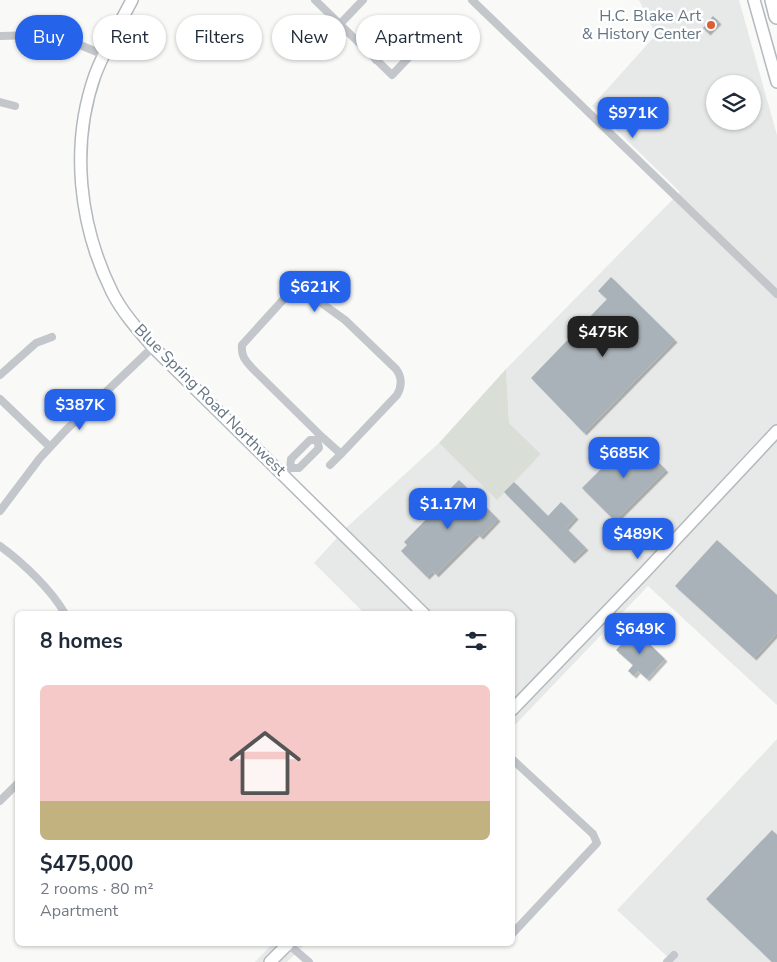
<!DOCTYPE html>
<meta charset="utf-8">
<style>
:root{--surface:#fff;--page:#f6f6f7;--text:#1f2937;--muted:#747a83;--line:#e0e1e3;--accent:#2563eb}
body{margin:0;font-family:"Nunito Sans",sans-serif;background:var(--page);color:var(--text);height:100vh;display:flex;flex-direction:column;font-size:19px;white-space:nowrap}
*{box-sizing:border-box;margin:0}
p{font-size:16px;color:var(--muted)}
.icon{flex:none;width:28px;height:28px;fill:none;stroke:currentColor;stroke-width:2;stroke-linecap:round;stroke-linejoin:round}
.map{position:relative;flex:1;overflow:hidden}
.details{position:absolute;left:15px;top:611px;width:500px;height:335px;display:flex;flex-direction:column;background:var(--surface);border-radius:8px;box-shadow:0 1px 4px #0004}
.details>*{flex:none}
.guide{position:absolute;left:15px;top:15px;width:500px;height:45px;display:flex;gap:10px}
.buttons{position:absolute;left:706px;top:75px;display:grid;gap:10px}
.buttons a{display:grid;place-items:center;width:55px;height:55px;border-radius:50%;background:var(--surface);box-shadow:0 1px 4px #0004;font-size:25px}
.price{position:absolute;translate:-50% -42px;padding:0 11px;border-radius:10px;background:var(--accent);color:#fff;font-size:16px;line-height:32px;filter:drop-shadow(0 1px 2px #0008)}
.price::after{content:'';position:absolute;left:50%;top:30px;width:15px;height:11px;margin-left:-8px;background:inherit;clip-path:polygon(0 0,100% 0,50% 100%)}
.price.selected{background:#222;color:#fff}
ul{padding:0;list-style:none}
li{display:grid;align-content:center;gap:10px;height:265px;padding:0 25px}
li+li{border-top:1px solid var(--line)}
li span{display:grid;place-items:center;height:155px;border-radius:8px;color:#555}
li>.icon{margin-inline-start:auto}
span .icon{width:90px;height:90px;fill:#fffc;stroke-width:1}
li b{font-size:21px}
h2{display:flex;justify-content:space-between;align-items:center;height:60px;padding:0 25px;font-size:21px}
.pill{padding:0 18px;border-radius:22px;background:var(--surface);box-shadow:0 1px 4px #0004;font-size:18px;line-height:45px}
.pill.selected{background:var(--accent);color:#fff}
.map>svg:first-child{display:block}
</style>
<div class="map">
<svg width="777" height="962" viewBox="0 0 777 962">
<defs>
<filter id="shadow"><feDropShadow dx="2.5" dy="2.5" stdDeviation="0" flood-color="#0004"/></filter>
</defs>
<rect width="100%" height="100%" fill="#f9f9f7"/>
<g fill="#e7e8e8" fill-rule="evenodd">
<path d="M639,0H739L777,135V705L648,586L513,727L512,614H365L314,563L347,527L439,443L497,499L541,454L509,423L506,369L680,192L592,106L653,38V29ZM715,84H752V121H715Z"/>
<path d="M777,739V962H673L617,910Z"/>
<path d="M272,944H305L287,962H255Z"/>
</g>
<path fill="#d9ded6" d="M506,369L509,423L541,454L497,500L439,443Z"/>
<g fill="#a9b2b8" filter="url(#shadow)">
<path d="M713,16L719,22L708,33L703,28Z"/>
<path d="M611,277L675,340L584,433L531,378L607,299L598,291Z"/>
<path d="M633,437L666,470L615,521L582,488Z"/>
<path d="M459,480L498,519L481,537L477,534L436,575L433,571L427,577L401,551L407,545L404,542L445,500L442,497Z"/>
<path d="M514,482L548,516L561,502L576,517L566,528L586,548L572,561L504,492Z"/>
<path d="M717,540L777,595V633L754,658L675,586Z"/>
<path d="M635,630L665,659L647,679L638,671L634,676L628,671L633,665L616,650Z"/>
<path d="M772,830L777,835V962H772L706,899Z"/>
</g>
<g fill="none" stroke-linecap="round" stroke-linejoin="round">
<g stroke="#b3b9be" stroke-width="14">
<g id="secondary">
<path d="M132,0C119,25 105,49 95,75C70,146 79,225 112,292C122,312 138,330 153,347L424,614"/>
<path d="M754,0L777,82"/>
<path d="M512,710L645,572L777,431"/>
<path d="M270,962L288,944"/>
</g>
</g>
<g stroke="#b4b8bc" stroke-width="18">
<path id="highway" d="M773,0L777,16"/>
</g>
<g stroke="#c3c7cb" stroke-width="8">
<path d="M315,0L392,75L429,36L413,21L376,60"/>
<path d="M472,0L777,294"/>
<path d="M340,24L363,0"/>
<path d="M0,36L37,35L61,37L104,55"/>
<path d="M0,102L15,106"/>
<path d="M0,375L36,343L52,337"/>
<path d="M0,399L50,447"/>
<path d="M317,440L321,436L252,368C245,360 241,356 242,345L282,301L290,295L301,293L309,294L345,320L396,369C402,377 402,386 397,395L341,454L321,436"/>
<path d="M330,465L341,454"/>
<path d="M283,475L290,468L291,459L310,440H317L319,448L299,468H290"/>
<path d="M0,511L40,458L66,430L153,347"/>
<path d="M0,546C22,562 52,590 65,614"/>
<path d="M512,759L593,834L597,843L512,934"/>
<path d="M0,801L18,783"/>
<path d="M288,944L309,962"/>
<path d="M667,962L674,955"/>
</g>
<use href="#secondary" stroke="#fff" stroke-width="11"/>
<use href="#highway" stroke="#fff" stroke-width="15"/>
</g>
<circle fill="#e05c31" stroke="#fff" stroke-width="2" cx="711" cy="25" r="5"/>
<g text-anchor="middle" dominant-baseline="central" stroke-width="5" stroke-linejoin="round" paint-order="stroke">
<g font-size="16" fill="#657582" stroke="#fff" text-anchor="end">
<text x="701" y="16">H.C. Blake Art<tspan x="701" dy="18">&amp; History Center</tspan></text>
</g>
<g font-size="16" fill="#657582" stroke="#fff">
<text transform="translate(210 400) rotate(45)">Blue Spring Road Northwest</text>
</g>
</g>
</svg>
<div class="buttons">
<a><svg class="icon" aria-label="layers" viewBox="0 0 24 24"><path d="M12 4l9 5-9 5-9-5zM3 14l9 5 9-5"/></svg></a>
</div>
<b class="price" style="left:633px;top:139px">$971K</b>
<b class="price" style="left:315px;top:313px">$621K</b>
<b class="price selected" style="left:603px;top:358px">$475K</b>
<b class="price" style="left:80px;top:431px">$387K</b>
<b class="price" style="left:624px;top:479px">$685K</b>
<b class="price" style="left:448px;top:530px">$1.17M</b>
<b class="price" style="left:638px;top:560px">$489K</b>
<b class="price" style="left:640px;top:655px">$649K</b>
<div class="guide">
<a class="pill selected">Buy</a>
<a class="pill">Rent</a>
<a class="pill">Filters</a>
<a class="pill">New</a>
<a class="pill">Apartment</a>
</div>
<section class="details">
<h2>8 homes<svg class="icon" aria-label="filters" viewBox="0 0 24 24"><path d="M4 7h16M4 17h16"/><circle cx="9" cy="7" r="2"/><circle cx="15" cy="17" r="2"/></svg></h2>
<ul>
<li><span style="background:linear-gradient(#f6c9c9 75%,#c2b280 0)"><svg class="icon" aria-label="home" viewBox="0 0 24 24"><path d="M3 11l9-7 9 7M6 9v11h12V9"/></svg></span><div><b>$475,000</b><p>2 rooms · 80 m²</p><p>Apartment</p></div></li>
</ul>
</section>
</div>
